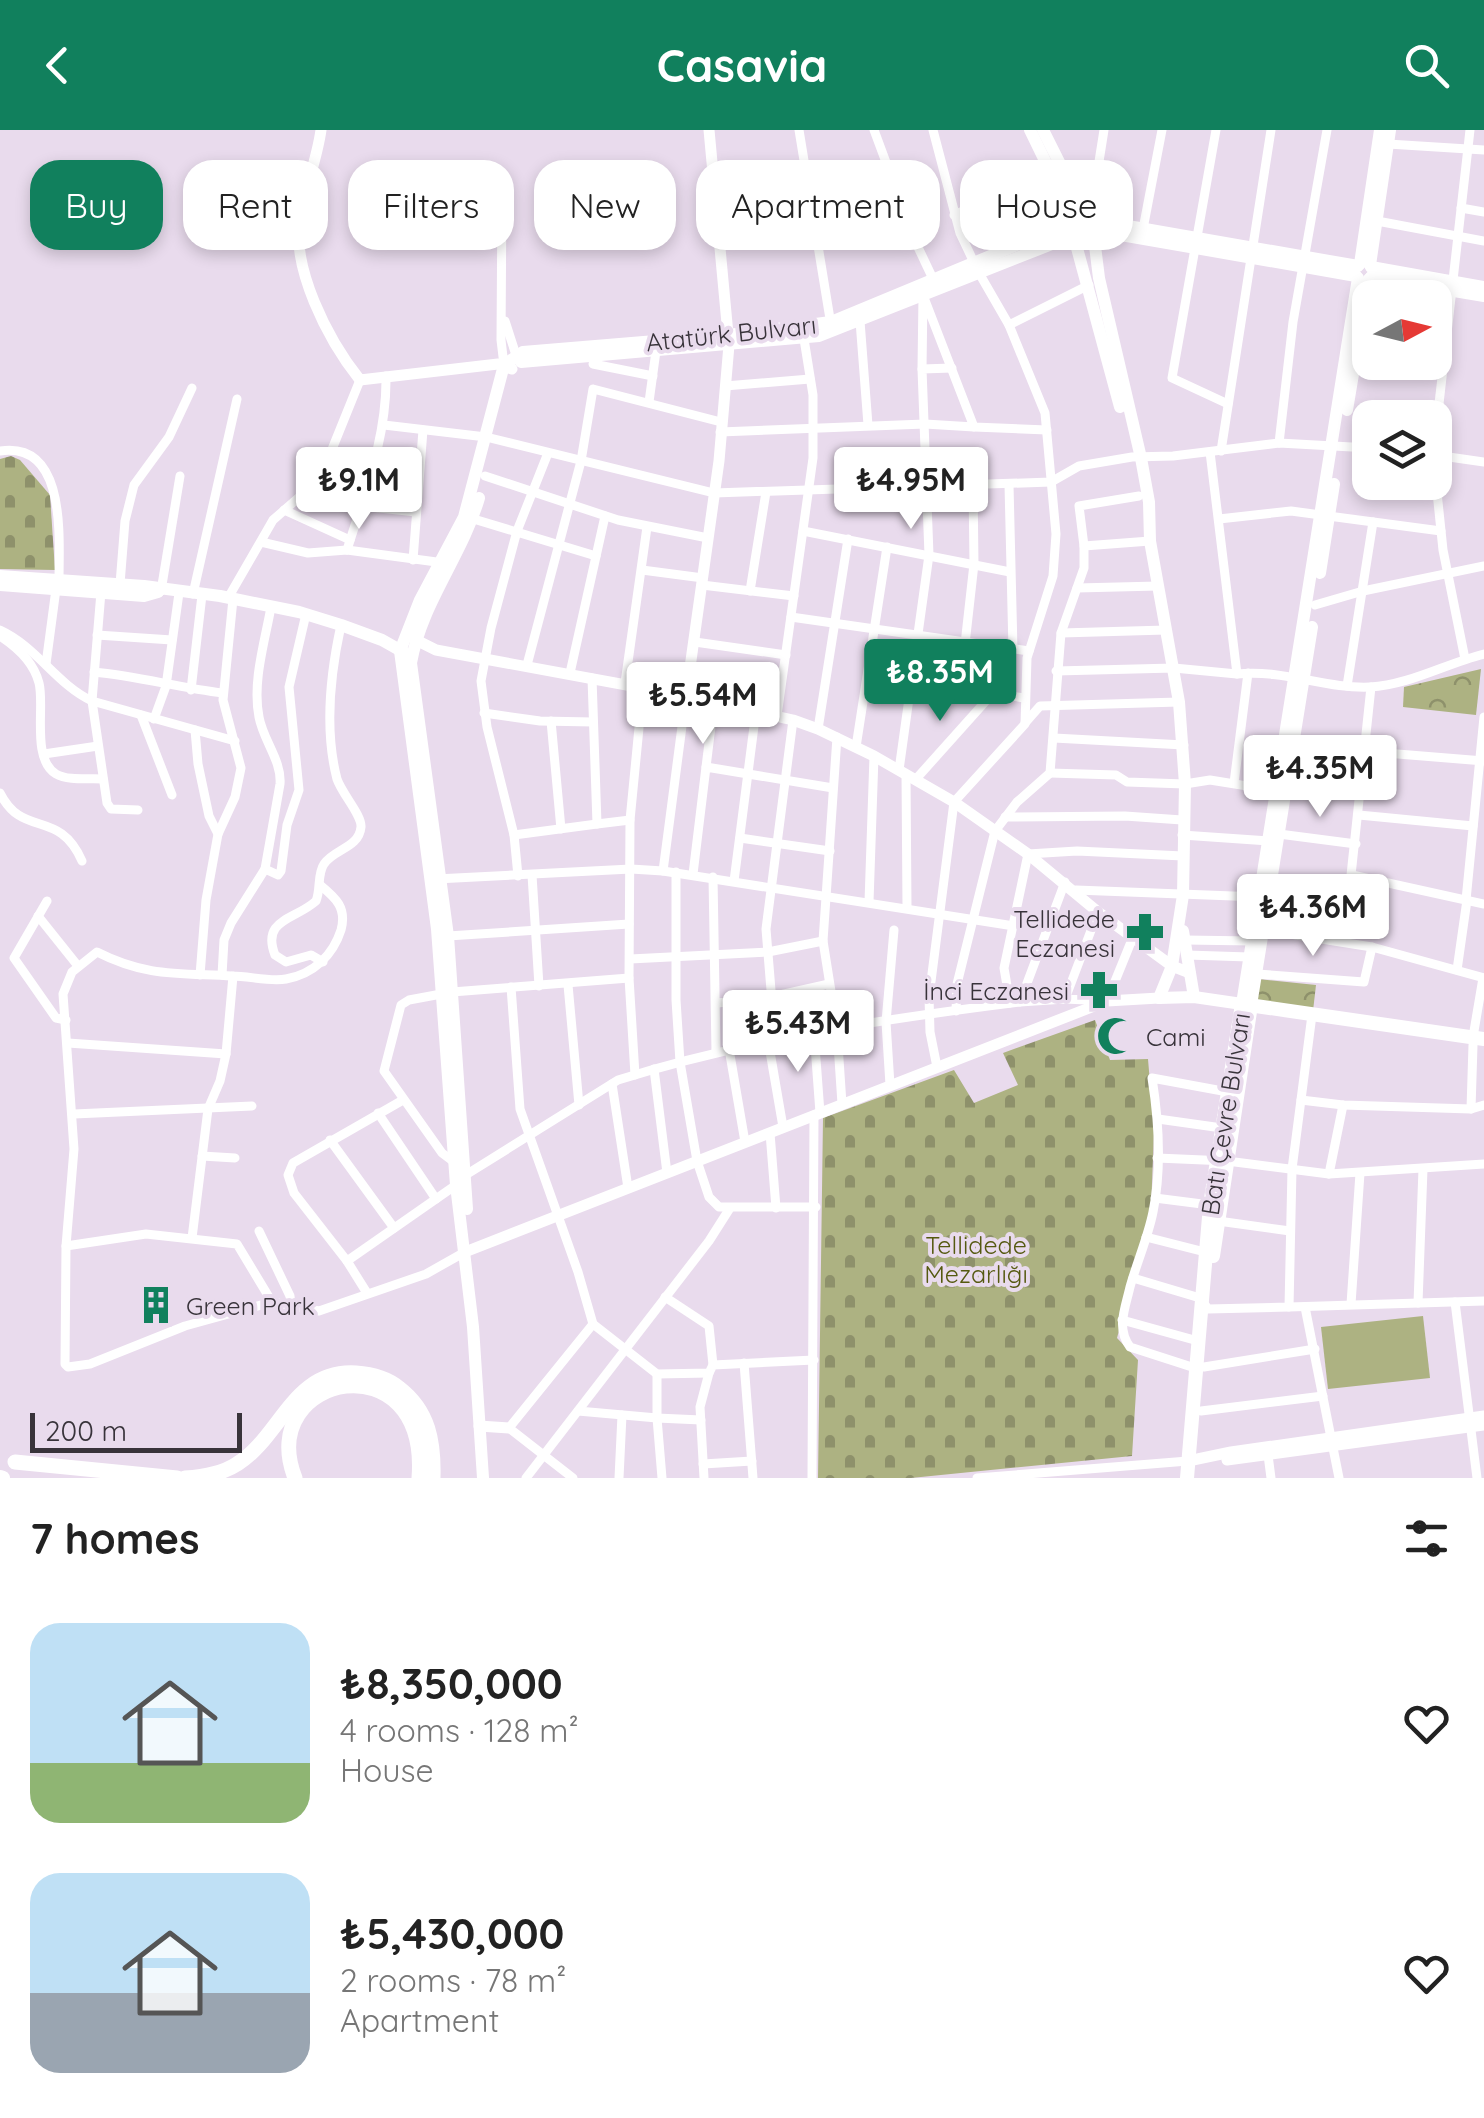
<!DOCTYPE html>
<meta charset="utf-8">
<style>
:root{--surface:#fff;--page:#f6f6f6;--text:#222;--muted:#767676;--accent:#11805d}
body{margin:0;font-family:Quicksand,sans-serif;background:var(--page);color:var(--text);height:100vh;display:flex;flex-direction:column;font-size:38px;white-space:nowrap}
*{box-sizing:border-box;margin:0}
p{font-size:32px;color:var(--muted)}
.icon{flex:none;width:55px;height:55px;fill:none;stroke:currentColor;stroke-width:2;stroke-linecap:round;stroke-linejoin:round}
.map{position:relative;height:1348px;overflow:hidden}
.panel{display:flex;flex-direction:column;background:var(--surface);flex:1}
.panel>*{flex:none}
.banner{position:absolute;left:30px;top:30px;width:1425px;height:90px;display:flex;gap:20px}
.needle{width:65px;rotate:83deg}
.fabs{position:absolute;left:1352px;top:150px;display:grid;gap:20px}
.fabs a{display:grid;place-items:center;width:100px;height:100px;border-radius:20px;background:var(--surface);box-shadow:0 5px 15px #0003;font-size:50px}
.scale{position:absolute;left:30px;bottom:25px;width:212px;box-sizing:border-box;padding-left:10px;border:5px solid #38333a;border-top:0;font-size:28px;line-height:35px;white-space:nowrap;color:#38333a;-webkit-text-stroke:8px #e9dbed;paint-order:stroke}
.price{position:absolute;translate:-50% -85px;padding:0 22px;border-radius:10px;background:#fff;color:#222;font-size:32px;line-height:65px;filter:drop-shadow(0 2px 5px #0008)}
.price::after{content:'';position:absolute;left:50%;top:60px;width:30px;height:22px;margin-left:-15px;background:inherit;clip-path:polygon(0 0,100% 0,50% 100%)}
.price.active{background:var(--accent);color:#fff}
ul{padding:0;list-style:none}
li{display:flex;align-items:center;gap:30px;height:250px;padding:0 30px}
li span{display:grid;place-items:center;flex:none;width:280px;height:200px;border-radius:30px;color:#555}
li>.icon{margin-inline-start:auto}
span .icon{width:120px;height:120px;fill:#fffc;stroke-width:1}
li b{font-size:42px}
h2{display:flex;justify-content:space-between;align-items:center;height:120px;padding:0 30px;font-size:42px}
.chip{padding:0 35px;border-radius:30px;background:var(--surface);box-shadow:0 5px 15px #0003;font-size:35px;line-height:90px}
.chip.active{background:var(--accent);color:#fff}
header{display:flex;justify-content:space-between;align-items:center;height:130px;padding:0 30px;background:var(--accent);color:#fff;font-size:45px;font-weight:700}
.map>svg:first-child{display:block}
</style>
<header><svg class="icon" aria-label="back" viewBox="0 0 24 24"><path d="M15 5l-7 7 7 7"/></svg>Casavia<svg class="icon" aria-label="search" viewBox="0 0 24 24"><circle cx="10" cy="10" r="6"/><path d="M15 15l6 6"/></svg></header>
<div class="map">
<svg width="1484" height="1348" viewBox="0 0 1484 1348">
<defs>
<pattern id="cemetery-stones" width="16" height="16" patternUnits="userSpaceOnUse" patternTransform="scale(2.5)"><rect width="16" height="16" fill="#adb282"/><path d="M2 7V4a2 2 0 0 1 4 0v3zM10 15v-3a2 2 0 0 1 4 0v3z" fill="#8e916b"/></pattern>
<pattern id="park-crowns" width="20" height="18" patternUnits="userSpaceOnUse" patternTransform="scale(2.5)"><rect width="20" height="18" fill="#adb282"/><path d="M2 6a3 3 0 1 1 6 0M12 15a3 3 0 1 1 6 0" fill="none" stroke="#8e916b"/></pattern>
</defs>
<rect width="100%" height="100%" fill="#e9dbed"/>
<g fill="url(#cemetery-stones)">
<path d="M11,326L20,330L50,365L55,440L0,439V329Z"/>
<path d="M1095,890L1110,930L1148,929L1154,1001L1151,1080L1117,1208L1138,1230L1132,1326L911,1348H818L823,988L954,940L974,973L1018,955L1003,923Z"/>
</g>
<g fill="url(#park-crowns)">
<path d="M1481,539L1476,585L1403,577L1404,557Z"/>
<path d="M1258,849L1316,855L1313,881L1255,875Z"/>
</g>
<path fill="#adb282" d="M1423,1186L1430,1248L1328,1259L1321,1197Z"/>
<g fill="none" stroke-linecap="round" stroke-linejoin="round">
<g stroke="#fff" stroke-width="9">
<path d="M799,0L831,195"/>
<path d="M874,0L916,113L934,151"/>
<path d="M933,0L960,103L979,143L1009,195L1045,283L1056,404L1053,446L1027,528L1025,594L954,672L929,867L930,902L937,937"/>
<path d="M1216,0L1172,248L1228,274"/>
<path d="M1388,14L1484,20"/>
<path d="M502,61L501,210L504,235"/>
<path d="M1461,78L1484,82"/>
<path d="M813,82L898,63"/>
<path d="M954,85L1052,40"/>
<path d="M1090,88L1104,0"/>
<path d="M1377,91L1484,111"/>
<path d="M1143,99L1162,0"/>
<path d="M505,191L516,225"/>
<path d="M860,191L868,295"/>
<path d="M1009,195L1089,155"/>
<path d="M593,234L653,246"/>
<path d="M922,239L923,165L974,297L1047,300"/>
<path d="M725,256L810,249"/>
<path d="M649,272L656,221"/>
<path d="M384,295L486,307L714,363L1051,352L1079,336L1132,327L1173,326L1279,313L1370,318"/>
<path d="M720,302L925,294L974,297"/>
<path d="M1435,309L1470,0"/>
<path d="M1279,313L1293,192L1327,0"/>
<path d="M0,321C67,311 59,408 59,450"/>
<path d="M1221,321L1271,0"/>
<path d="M1210,322L1237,544C1283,539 1326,559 1370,557C1409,555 1447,533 1484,524"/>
<path d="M1435,325L1484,332"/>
<path d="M377,327L420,331"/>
<path d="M1435,343L1443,420L1465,529"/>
<path d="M485,346L618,390L708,408"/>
<path d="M1009,355L1013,520"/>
<path d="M361,376L416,382"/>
<path d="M284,380L350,410"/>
<path d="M467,387L596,426"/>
<path d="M1219,389L1291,381L1441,401"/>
<path d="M803,401L1010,442"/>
<path d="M261,412L308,423L347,420L444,433"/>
<path d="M1084,416L1079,376L1139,366"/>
<path d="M347,420C365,362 387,307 386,246"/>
<path d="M413,430L423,300"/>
<path d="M642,440L703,448"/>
<path d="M120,454L125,391L134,355L169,307L192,258"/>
<path d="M702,455L794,466"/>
<path d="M1077,458L1158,456"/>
<path d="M161,461L180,346"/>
<path d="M750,461L766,362"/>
<path d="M101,462L92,571L107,673L111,679L138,680"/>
<path d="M193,464L237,269"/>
<path d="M228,468L273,390L320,349L360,250"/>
<path d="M1315,475L1363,461L1484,436"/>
<path d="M791,487L1029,521"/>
<path d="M0,500C37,517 56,554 92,571L235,611"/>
<path d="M1061,503L1166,500"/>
<path d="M97,505L172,510"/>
<path d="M0,506C17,517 34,533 39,553C45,575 31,629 56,644C68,651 89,648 103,649"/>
<path d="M695,512L786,525"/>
<path d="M965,514L974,434L973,356"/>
<path d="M46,534L56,459"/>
<path d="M527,535L581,331L593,259L721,292"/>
<path d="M1056,541L1174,538L1237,544"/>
<path d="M94,542C138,546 179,558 223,563"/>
<path d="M570,543L605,386"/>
<path d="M592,548L597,694L630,690"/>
<path d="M913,550L1024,568"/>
<path d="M625,553L647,397"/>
<path d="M1347,556L1373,392"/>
<path d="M191,560L202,465"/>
<path d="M484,583L540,591L593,592"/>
<path d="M141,585L172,665"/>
<path d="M777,586L813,328V265L804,209"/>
<path d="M154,589L166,556L179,463"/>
<path d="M551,591L561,699"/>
<path d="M1025,593L1040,576L1179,572"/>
<path d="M818,599L848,409"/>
<path d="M195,600L198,634L209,686L218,704L206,770L200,845"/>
<path d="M1054,608L1184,615"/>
<path d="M1287,615L1484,631"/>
<path d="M856,617L887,417"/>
<path d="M44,624L98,616"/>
<path d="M706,637L714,572"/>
<path d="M899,640L929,425L922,239L952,238"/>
<path d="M1050,643L1116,645L1127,652L1185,654L1210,650L1278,661"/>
<path d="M906,644L907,778"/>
<path d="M916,649L993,563"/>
<path d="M1234,653L1248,543"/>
<path d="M0,663C23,709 59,678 82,731"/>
<path d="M1359,685L1473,696"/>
<path d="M1005,687L1125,686L1182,690"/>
<path d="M218,704L235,667L241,638L223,570L233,469"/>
<path d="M514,705L597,694"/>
<path d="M1182,705L1269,711L1279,704L1356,714"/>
<path d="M740,708L830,721"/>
<path d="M265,739L278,745L281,741L287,695L299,660L289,557L306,484"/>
<path d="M663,741L686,566"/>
<path d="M676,742V870L680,932L697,1031L709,1067L719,1077H816"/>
<path d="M693,744L706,637L833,658"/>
<path d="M532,745L539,856"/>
<path d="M1352,745L1484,774"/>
<path d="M518,746L514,705L487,597L481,551L491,498L517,401L548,323"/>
<path d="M713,747L716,922"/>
<path d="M436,749L631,739L663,741L1014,796"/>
<path d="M734,751L756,581"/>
<path d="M1076,760L1259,767"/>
<path d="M1466,770L1484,587"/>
<path d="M47,771L14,828L56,888L66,890"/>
<path d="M869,772L874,626"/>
<path d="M1098,782L1065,869L1107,871L1133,807"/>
<path d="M38,786L78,836"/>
<path d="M1264,800L1372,817L1484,848"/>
<path d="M448,806L629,794"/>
<path d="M1185,810L1252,811"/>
<path d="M823,811L837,607"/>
<path d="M1344,811L1371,557"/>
<path d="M1187,825L1249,827"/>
<path d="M630,829L768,822L823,811L837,899L842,974"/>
<path d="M323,832L311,825L286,832L275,825C261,789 295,790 316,771C321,759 317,744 324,734C334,719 359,718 361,697C362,685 342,664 337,649C324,599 330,545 341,495"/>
<path d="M1457,840L1467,770"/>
<path d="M1257,844L1364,852L1372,817"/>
<path d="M222,845L224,810L231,793L265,739L280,654C282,631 263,610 259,587C252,552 265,511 271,477"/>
<path d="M568,855L579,975"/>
<path d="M511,857L520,979L578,1142L593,1194L657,1244L709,1243L713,1235L814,1230"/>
<path d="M1020,872L1065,869"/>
<path d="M717,873L761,869L829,854"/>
<path d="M1010,873L1004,838L1028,724L1077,721L1183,726"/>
<path d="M956,881L957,854L995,701L1017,672L1050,643L1061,503L1084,438V416L1150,411"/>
<path d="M814,902L820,983"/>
<path d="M1473,907L1483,848"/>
<path d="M775,909L766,799L793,590"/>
<path d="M768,910L783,997"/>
<path d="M68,913L226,924"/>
<path d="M729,919L745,1012"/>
<path d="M654,939L667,1043"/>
<path d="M635,945L629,848L630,690L643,557"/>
<path d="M612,954L628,1058"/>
<path d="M890,955L886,892L894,800"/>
<path d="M403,970L293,1033L288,1045L294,1063L347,1131L456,1055"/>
<path d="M1301,970L1343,975L1471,979L1484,975"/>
<path d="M1471,979L1473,915"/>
<path d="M378,983L436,1069"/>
<path d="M74,984L252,976"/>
<path d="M1158,989L1222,998"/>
<path d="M770,1003L776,1078"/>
<path d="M330,1010L394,1098"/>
<path d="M202,1026L235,1028"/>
<path d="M1157,1028L1227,1031L1329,1044L1484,1034"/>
<path d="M454,1032L442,1023L384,941L401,875L409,870L452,862L629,848"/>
<path d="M1329,1044L1343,975"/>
<path d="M464,1046L618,950C749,909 884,889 1020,872L1065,752"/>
<path d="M1155,1068L1210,1075"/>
<path d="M1218,1091L1290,1101"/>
<path d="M259,1101L290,1166L291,1176"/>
<path d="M1146,1107L1205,1122"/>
<path d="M192,1108L208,979L220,951L226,924L233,846"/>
<path d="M66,1116L146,1104L237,1114L272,1172L319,1181L426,1144L465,1122"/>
<path d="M347,1131L367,1163"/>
<path d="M1133,1148L1200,1168L1208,1179L1289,1177L1292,1039L1312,885"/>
<path d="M665,1167L709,1196L713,1235"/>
<path d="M272,1172L185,1196L90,1234L68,1237L65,1234L66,1116L74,1019L63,864L72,842L97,822C146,847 179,843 232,846C249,846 270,852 286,849C314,844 333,825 341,800C347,778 336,768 320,755"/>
<path d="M1455,1172L1477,1348"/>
<path d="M1418,1173L1423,1039"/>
<path d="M1351,1174L1360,1043"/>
<path d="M1289,1177L1484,1171"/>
<path d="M1305,1177L1339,1348"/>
<path d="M1122,1190L1198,1211"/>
<path d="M744,1233L753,1348"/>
<path d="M1204,1237L1315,1219"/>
<path d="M1195,1238L1130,1217C1116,1198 1125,1179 1130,1157C1137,1132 1148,1107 1153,1082C1162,1038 1159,992 1152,948L1228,962"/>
<path d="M657,1244V1288L701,1290"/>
<path d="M578,1281L657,1288L662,1348"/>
<path d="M1201,1281L1323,1266"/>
<path d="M1268,1325L1271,1348"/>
<path d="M703,1334L752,1331"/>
<path d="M526,1348L709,1111L730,1078"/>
<path d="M573,1348L509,1298L593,1194"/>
<path d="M619,1348L622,1285"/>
<path d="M704,1348L700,1277L709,1243"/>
<path d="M812,1348L814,985"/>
<path d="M977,1348L1188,1331"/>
</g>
<g stroke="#fff" stroke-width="11">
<path d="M321,0C317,29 306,56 300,84C290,137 328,210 360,250L498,234L512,239"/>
<path d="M416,510L436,520L686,566L793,590L818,599L874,626L954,672L1028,724L1098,782L1172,836L1190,843"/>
<path d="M686,566L719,331L729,215L709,0"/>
<path d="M465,1122L1107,871L1159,868"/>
<path d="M479,1296L509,1298"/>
<path d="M1227,1330L1484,1295"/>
<path d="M1188,1331L1231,1322L1484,1286"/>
</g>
<g stroke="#fff" stroke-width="12">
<path d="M1030,0L1064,70L1120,277"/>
<path d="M1043,0L1093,100L1099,148L1141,328L1149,372L1150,411L1179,572L1185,654L1183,765L1172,836L1159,868"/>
<path d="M1360,134L1380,0"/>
<path d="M1370,135L1390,0"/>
<path d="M1371,137L1484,157"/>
<path d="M1371,147L1484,166"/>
<path d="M521,232L819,206L1062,110H1094L1121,105L1356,146"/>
<path d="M1347,280L1369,149"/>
<path d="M1320,443L1334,354"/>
<path d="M0,446L144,456L220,466L299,482L341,495L382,510L405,523"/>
<path d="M0,455L144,466L158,462"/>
<path d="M1183,801L1194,867"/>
<path d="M1159,868L1194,867L1242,874L1358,148"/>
<path d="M1251,875L1312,497"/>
<path d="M467,1079L448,806L411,533C421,474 462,426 479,368"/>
<path d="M483,1348L473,1197L456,1055L437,799L400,521L420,470L464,387L504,235L523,222L728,205L831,192L1082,88L1358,136"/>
</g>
<g stroke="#fff" stroke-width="14">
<path d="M1213,1126L1251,875"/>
<path d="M1187,1348L1210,1075L1242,874L1484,909"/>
</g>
<path stroke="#fff" stroke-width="14" d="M0,1347L3,1348"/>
<g stroke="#fff" stroke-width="15">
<path d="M15,1332L177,1348"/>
<path d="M185,1348C202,1347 222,1344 237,1334C281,1307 293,1239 356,1243C371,1244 387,1248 399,1258C429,1281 434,1312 433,1348"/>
<path d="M295,1348C254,1243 430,1208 419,1348"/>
</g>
</g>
<defs>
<g id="pharmacy-bare" transform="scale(3)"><path d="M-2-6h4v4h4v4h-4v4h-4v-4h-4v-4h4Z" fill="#11805d" stroke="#e9dbed" stroke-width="2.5" paint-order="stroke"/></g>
<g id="mosque-bare" transform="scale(3)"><path d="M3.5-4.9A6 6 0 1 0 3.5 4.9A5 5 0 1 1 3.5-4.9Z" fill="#11805d" stroke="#e9dbed" stroke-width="2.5" paint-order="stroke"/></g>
<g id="building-bare" transform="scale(3)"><path d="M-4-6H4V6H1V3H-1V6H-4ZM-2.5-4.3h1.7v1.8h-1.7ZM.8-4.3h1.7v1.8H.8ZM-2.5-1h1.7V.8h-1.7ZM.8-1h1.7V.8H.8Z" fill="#11805d" stroke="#e9dbed" stroke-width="2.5" paint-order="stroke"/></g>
</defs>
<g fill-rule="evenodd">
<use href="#pharmacy-bare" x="1145" y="802"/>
<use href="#pharmacy-bare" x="1099" y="860"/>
<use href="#mosque-bare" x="1116" y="906"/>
<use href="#building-bare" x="156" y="1175"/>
</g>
<g text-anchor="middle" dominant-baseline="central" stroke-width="8" stroke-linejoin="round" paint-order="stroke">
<g font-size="25" fill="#38333a" stroke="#e9dbed">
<text transform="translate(731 203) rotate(-6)">Atatürk Bulvarı</text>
<text transform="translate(1225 984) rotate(-81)">Batı Çevre Bulvarı</text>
</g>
<g font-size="25" fill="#38333a" stroke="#e9dbed" text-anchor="end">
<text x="1115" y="788">Tellidede<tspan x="1115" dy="29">Eczanesi</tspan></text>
<text x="1069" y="860">İnci Eczanesi</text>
<text x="1146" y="906" text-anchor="start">Cami</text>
<text x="186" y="1175" text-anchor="start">Green Park</text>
</g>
<g font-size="25" fill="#555910" stroke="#e9dbed">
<text x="976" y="1114">Tellidede<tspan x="976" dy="29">Mezarlığı</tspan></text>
</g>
</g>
</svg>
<div class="fabs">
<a><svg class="needle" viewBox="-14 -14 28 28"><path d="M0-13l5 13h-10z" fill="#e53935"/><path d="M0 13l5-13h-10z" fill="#767676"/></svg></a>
<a><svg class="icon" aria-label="layers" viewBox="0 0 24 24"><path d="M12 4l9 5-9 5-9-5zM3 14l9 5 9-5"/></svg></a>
</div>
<div class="scale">200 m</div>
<b class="price" style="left:359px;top:402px">₺9.1M</b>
<b class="price" style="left:911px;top:402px">₺4.95M</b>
<b class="price active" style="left:940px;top:594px">₺8.35M</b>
<b class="price" style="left:703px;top:617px">₺5.54M</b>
<b class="price" style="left:1320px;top:690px">₺4.35M</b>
<b class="price" style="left:1313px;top:829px">₺4.36M</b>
<b class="price" style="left:798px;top:945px">₺5.43M</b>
<div class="banner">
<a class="chip active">Buy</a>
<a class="chip">Rent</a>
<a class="chip">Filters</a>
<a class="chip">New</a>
<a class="chip">Apartment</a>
<a class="chip">House</a>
</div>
</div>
<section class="panel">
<h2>7 homes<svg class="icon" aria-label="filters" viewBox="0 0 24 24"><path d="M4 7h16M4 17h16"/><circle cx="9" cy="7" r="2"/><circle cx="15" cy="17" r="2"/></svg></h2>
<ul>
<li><span style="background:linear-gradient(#bfe0f5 70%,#8fb573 0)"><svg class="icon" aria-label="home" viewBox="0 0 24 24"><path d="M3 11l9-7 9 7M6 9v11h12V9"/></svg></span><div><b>₺8,350,000</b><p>4 rooms · 128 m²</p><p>House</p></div><svg class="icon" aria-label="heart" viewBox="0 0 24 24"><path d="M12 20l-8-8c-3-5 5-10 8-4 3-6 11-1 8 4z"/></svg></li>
<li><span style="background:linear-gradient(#bfe0f5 60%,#9aa5b1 0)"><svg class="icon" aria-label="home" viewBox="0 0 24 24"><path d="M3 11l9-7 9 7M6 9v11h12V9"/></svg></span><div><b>₺5,430,000</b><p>2 rooms · 78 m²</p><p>Apartment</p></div><svg class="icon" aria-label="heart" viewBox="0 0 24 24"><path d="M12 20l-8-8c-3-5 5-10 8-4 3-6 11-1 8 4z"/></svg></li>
</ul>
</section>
